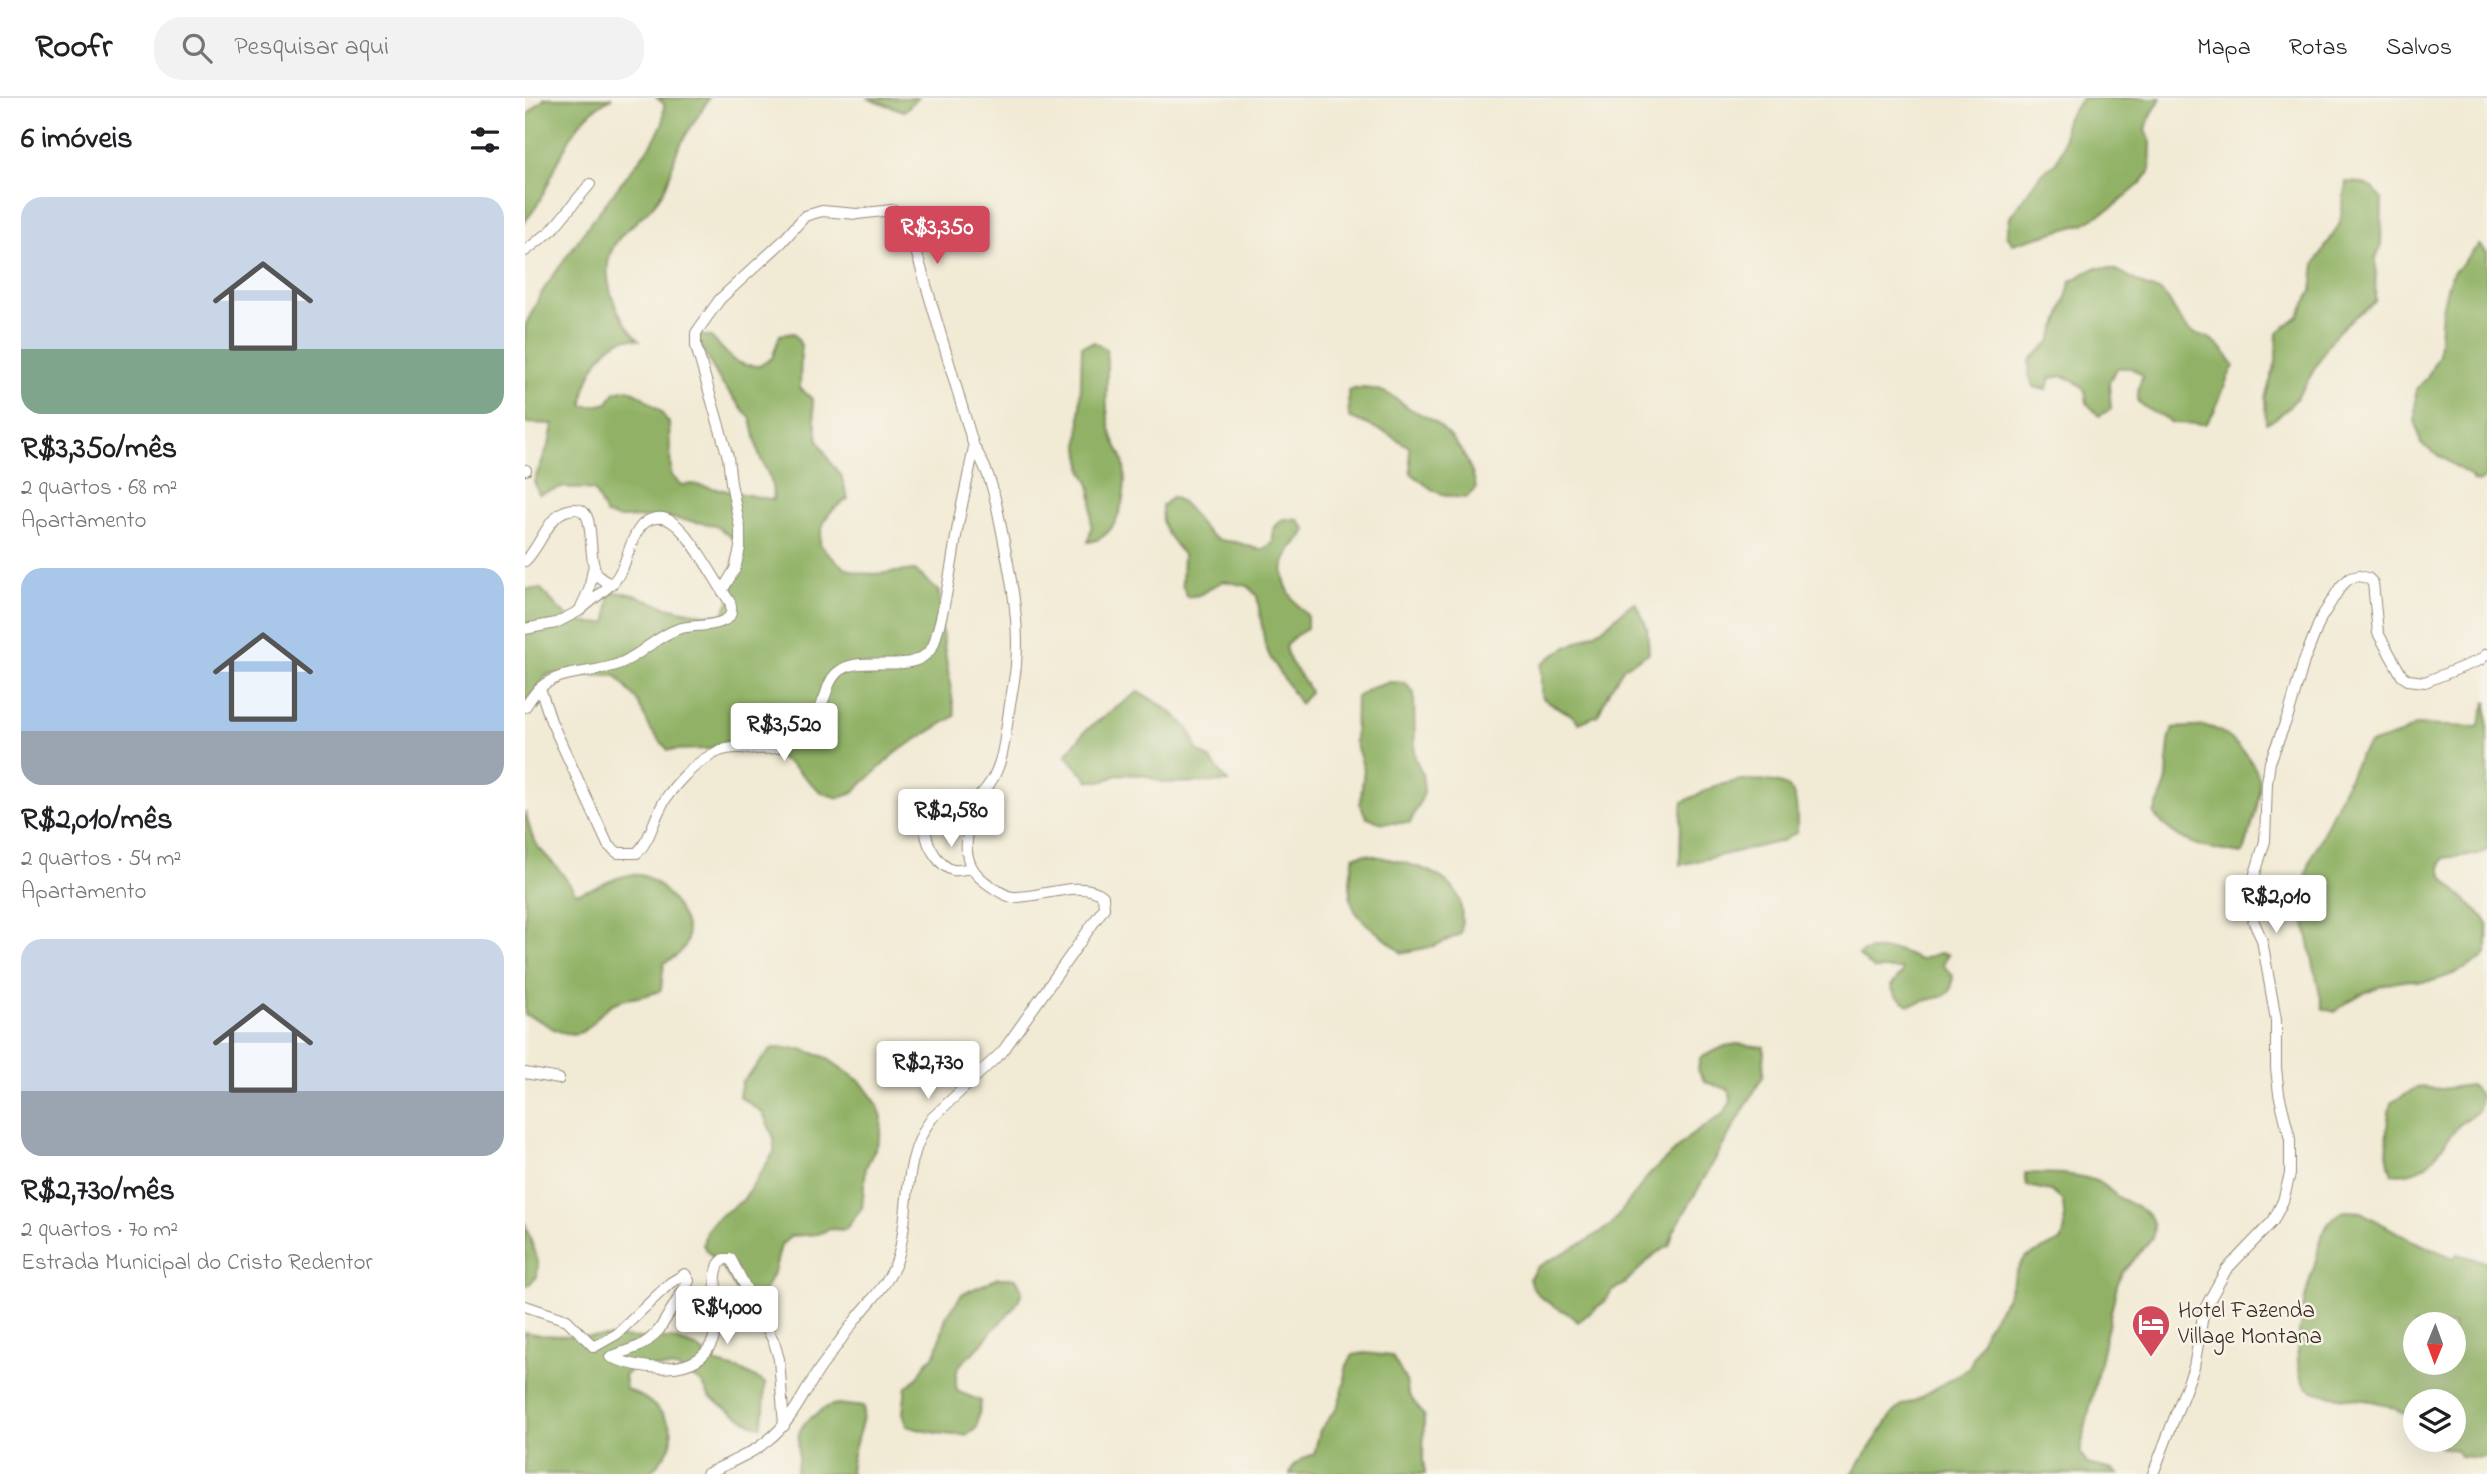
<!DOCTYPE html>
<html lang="pt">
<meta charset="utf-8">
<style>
:root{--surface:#fff;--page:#f2f2f2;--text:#202124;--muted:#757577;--line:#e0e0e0;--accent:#d1495b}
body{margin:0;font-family:"Indie Flower",sans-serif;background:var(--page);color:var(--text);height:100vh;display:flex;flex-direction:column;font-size:26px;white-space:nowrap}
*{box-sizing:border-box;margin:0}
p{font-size:23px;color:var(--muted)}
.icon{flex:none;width:38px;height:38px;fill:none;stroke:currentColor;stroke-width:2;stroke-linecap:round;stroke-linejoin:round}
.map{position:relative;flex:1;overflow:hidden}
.drawer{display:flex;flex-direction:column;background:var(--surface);width:525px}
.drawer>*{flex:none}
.needle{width:46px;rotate:181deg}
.fabs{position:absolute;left:1878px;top:1214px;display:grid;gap:14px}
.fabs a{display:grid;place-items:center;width:63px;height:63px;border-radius:50%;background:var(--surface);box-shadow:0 7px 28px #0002;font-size:35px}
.price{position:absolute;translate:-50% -60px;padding:0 16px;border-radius:7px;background:#fff;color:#222;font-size:23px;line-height:46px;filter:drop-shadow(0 2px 4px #0008)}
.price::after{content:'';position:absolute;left:50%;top:42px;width:21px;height:16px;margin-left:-10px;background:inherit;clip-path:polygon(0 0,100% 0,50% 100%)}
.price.current{background:var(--accent);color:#fff}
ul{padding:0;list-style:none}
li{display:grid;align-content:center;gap:14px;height:371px;padding:0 21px}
li span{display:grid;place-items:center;height:217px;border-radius:21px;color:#555}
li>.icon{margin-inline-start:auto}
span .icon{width:126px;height:126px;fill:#fffc;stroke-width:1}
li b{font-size:30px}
h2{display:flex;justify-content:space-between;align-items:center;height:84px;padding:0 21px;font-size:30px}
header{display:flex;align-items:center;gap:42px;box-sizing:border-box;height:98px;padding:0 35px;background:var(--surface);border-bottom:2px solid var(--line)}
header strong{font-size:33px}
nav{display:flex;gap:38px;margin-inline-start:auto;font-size:24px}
.search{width:490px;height:63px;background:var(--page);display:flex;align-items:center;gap:18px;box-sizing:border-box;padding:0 24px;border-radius:28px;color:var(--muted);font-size:26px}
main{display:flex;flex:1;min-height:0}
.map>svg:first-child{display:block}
</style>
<header>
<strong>Roofr</strong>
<div class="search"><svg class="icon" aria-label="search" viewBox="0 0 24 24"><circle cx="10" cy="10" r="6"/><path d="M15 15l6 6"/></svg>Pesquisar aqui</div>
<nav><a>Mapa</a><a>Rotas</a><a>Salvos</a></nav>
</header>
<main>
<section class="drawer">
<h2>6 imóveis<svg class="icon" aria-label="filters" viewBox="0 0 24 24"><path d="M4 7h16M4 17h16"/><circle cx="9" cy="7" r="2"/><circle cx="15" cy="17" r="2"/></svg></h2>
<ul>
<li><span style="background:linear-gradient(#c9d6e8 70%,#7fa58c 0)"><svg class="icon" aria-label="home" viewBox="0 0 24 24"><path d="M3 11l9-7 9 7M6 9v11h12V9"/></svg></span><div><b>R$3,350/mês</b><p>2 quartos · 68 m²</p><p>Apartamento</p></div></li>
<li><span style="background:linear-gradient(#a9c7e8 75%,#9aa5b1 0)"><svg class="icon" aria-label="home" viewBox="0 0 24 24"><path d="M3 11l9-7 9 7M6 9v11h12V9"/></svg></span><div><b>R$2,010/mês</b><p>2 quartos · 54 m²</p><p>Apartamento</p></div></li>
<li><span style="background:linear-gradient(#c9d6e8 70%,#9aa5b1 0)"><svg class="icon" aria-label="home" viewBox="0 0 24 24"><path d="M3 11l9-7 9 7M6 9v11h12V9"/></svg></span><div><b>R$2,730/mês</b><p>2 quartos · 70 m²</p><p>Estrada Municipal do Cristo Redentor</p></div></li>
</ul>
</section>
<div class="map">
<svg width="1962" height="1376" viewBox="0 0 1962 1376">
<rect width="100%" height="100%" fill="#f7f3e8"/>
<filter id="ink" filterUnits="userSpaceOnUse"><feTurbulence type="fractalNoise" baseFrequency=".0143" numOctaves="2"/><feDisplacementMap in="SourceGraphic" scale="14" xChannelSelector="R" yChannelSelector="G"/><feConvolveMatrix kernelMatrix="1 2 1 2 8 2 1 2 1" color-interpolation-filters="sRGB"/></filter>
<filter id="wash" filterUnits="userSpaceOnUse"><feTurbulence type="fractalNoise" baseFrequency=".00686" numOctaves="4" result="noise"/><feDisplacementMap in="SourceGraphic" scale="28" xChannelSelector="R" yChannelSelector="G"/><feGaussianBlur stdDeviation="1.57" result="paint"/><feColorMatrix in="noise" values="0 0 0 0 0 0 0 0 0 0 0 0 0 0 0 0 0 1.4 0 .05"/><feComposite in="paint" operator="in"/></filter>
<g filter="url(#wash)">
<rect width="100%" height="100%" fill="#f1ead4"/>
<g fill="#91b266" stroke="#666e42" stroke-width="2" fill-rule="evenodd">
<path d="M20,0H87C52,16 38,52 23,86C16,100 11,112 0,123V19Z"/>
<path d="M132,0H184C174,18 162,33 153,51C147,64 146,80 139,92C127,113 111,122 95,139C68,170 90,217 114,242C109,241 102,240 97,242C75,249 58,286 58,308H70L83,305L90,294L103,291L115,297L135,313L144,325L146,377L156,387L167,386L249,402L246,382L234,357L226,321L197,286L176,249L174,237L186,239L208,262L220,267L234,268L247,260L255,237L269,235L276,247L275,290L287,301L293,342L307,367L316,377L323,401C303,412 296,423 295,446C326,485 345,476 390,472L414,494L416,528L430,618L373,653L326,696L314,700L297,695L266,667L230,647L199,644L184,651L143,652L126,632L112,602L91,578L23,576L0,607V491H16C38,515 46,531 83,524L84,495C106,492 122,503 142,509C160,514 179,517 197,517L208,496L209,464L216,447L190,427L139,419L93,420L81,417L69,392L38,389L14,396L9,383L25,343L28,326L0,325V228L17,194L63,128L128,44L138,25L139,6Z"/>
<path d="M342,0H393L379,13Z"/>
<path d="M1558,0H1636L1624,21L1621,32L1626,45L1625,74L1615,86L1588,109L1558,126L1487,146L1482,136L1485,119L1516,76L1531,64L1538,50L1541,21Z"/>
<path d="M1821,84L1836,85L1848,90L1857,102L1856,148L1851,160L1850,204C1837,213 1817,228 1808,240C1789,266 1774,313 1741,325L1740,300L1751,264L1752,235L1774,217L1787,193L1790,166L1815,125Z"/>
<path d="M1954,147L1962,154V378L1955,384L1949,383L1944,377L1896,346L1890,322L1891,292L1901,281L1914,257L1917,211L1923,187L1928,175Z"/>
<path d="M1570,170C1600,170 1597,177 1620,188C1630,192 1636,192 1643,201C1650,212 1654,223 1664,232C1669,236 1673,236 1679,238C1693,243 1701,255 1709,268C1696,288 1695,311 1680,326L1647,325C1636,316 1624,314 1613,304V290L1618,278L1606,270H1592L1584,284L1586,311L1574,318L1562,305L1560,293L1550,283L1538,278L1526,280L1521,292L1509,289L1504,277L1505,262L1525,244L1535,220L1546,183Z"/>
<path d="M569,244L581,251C584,271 580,291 582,311C583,322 585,333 589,343C592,350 597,356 598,363C604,390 596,440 563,444L566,431L567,401L565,387L558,374L554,350L557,248Z"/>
<path d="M835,290C860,291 864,296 884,310C891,315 901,317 908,323C930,339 946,363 951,390L941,400C914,399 905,391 886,375L884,349L860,334L824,319L823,292Z"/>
<path d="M647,399C665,406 671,426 687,438C697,445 704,442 714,445C721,447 728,450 736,452L748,445V431L758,421L773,422L782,432C777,440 770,445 765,453C749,475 765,502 782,517V531L770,538L760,548C763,568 778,576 785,594L775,606L745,559L740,547L732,498L723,488L698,483L674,497L662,499L657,486L658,457L642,435L637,423V408Z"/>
<path d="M1110,504L1122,529L1124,555L1099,569L1084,593L1073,617L1054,625C1043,610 1028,611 1016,598V567C1034,550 1055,544 1075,532C1088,524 1097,511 1110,504Z"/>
<path d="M865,584L880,585L889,595L890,660L897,675L899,695L885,725H859L842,720L835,707L839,671L830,644L831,600L844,591Z"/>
<path d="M613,594C637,606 667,624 672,652L684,660L703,684L639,685L618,677L594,676L579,683H564L541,657L561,632Z"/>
<path d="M1962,603V752L1953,756L1919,760C1901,782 1956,806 1962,826C1962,834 1962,846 1962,855C1951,868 1914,884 1897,884C1893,884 1890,882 1886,882C1860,884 1829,896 1810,914L1798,911L1775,802L1785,763L1834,658L1844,646L1876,636L1891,627L1953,629Z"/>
<path d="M1668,629C1673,629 1679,628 1684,629C1703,633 1731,663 1734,682C1737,701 1725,732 1720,751L1716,756C1676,749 1658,748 1629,717C1632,704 1640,694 1642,680C1644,663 1641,647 1648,630Z"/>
<path d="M1217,682C1266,683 1273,683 1272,734L1257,743L1155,767L1156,716L1158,704L1190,688Z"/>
<path d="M0,713L7,738L14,750L35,773L51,795C73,792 91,775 114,777C136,779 172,827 160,848C155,857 147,861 139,865L136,892C118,902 101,897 84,908C68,920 64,940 40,935C26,933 16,920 0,917Z"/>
<path d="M841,756C869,763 919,769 933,798C938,810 937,825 936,836L909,848L877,855C837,818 815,822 829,758Z"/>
<path d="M1345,852H1372L1395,862L1414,855L1423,856L1418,867L1428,878L1426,892L1419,898L1384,907L1370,897L1366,888L1377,875V871H1349L1334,858L1336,855Z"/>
<path d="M1212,946L1239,949L1238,978L1149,1133L1144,1148L1131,1155L1099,1186L1087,1193L1079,1204L1053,1224C1035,1205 1015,1210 1004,1181L1012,1169L1061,1143L1086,1127L1124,1077L1164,1039L1198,1016L1206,1004L1204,992L1180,984L1173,972L1175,960L1200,948Z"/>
<path d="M247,950L276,951L300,959L336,984L352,1006L357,1019L356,1033L353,1045L341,1069L337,1110L320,1132L305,1131L293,1136L266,1138L256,1147L250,1171L230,1213L218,1206C213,1194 206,1180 197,1170C191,1162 184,1157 178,1147L181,1133L191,1121L218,1102L249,1054V1040L238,1015L214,998L217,983C230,973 235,961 247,950Z"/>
<path d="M1945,987L1956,998L1954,1012C1945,1020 1934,1024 1928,1034C1909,1059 1903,1077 1867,1076C1859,1055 1861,1027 1866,1005L1893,989L1916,991Z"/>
<path d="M1500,1075C1523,1076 1549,1074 1571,1083C1582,1087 1588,1097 1598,1102C1615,1110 1635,1117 1627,1140L1597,1175L1592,1187L1555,1354L1562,1366L1589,1372L1593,1376H1327L1367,1317L1377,1307L1389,1303L1444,1270L1459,1234L1482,1199L1492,1172L1500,1160L1537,1142L1540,1130L1538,1103L1526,1093L1502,1088Z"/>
<path d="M1819,1113L1836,1114L1886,1142L1929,1160L1932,1156L1962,1164V1357L1957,1360L1935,1358L1931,1352L1915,1349L1907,1342H1928V1304H1890V1321C1879,1315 1864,1307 1851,1304C1835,1300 1796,1300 1783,1290C1761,1272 1780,1196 1788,1172C1793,1158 1793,1144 1800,1131C1805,1122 1810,1118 1819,1113ZM1890,1227H1928V1265H1890Z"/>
<path d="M0,1125L13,1164L12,1179L2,1188H0Z"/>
<path d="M473,1180H491L497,1192C493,1211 477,1221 465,1235C461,1239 459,1245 455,1248C438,1265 427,1266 432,1293L456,1303L452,1329C452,1330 444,1336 443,1336C431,1340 394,1332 382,1328L378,1315L381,1289L393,1279L401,1265L411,1255L421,1219L437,1196Z"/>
<path d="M0,1234L16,1237L147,1241L171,1249L192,1266L216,1272L240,1285L239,1314L236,1328L227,1326L198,1308L184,1298L177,1285L151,1270L109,1269L99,1278L101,1291C124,1300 160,1326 142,1354C137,1362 130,1369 124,1376H0Z"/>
<path d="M840,1255L867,1258L881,1283L883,1295L899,1318L898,1361L900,1376H765C768,1364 778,1360 789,1356L795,1332L812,1310L820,1284L821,1269L828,1257Z"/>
<path d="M312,1306L339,1309C338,1332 326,1351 325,1374L327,1376H270C280,1352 263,1335 287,1319C298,1312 298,1309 312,1306Z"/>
</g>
</g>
<g filter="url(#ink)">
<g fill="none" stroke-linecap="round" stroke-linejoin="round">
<g stroke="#968a79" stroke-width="12">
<g id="minor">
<path d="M0,153L26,133L65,86"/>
<path d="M0,372H1"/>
<path d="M0,463C14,451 23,419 40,413C86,397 47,483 88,485C103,467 102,448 114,431C121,420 136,416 147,424C167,437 190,483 205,504C207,511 208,518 200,522C186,530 168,526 153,531C132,538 118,555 98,564C72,577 41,570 17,588C10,593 5,602 0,609"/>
<path d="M197,493L210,471L215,450V430L206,385L203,359L171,248V235L175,229L195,201L257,144L280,118L297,113L332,116L367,112L380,117L383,126L449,349C468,379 471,405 478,439C486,481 495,522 491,566C490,582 486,597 484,613C480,637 479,664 465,685C460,693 451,702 443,707C427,716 407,715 401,735C402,748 415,769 428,772C434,773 440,771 446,770"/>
<path d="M56,509L64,492L68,471"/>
<path d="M0,531L31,525L54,513L88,485"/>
<path d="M15,590L26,623L83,747L93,755H112C124,743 127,728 134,713C144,691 167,667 188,656C216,640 246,664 274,638C284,628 291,616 298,603C303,592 304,579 316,572C340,556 387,578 406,551C410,546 411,537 413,531C423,497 427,462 433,427C438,401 444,375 449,349"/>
<path d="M0,975L34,981"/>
<path d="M0,1208L42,1222L69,1249L92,1236L145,1185L160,1176L164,1183L134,1232L124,1242L115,1248L85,1259C115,1271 173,1281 188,1242C192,1231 190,1190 191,1176L194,1166L199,1161H206L249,1244L254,1261L259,1328"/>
<path d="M182,1376C202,1365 226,1357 243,1342C268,1323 279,1293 296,1269C308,1253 319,1237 331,1221C346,1202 366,1183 373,1159C386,1113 376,1061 407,1020L478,953L579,810L578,798C557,780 512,801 487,799C477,797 467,789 459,783C443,771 439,755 443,735"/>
<path d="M1628,1376L1669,1269L1679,1212L1701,1172L1748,1123L1758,1103L1765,1076V1041L1754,996L1751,970V922L1737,842L1728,822L1725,805L1726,789L1740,743L1742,685L1745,664L1764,615L1779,563L1796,520L1816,488L1825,480L1834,478L1843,480L1848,485L1853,535L1877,578L1883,582L1900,584L1955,562L1962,556"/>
</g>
</g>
<use href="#minor" stroke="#fff" stroke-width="10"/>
</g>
</g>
<defs>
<g id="hotel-pin" transform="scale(2.0125)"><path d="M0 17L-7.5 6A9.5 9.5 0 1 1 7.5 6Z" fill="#d1495b" stroke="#f7f3e8"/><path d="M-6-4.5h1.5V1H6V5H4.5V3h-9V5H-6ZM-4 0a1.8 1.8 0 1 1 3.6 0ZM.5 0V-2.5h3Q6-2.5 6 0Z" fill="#fff"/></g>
</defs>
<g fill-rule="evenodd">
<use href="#hotel-pin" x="1626" y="1226"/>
</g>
<g text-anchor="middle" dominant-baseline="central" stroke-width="5" stroke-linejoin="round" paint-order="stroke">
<g font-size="23" fill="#3b2a1e" stroke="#f7f3e8" text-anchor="start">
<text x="1653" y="1213">Hotel Fazenda<tspan x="1653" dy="26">Village Montana</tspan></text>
</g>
</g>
</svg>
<div class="fabs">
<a><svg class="needle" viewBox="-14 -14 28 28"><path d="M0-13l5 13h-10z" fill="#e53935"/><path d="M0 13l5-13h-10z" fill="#757577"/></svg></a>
<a><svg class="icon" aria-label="layers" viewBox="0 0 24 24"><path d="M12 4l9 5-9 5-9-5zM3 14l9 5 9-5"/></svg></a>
</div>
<b class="price current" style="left:412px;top:168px">R$3,350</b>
<b class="price" style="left:259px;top:665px">R$3,520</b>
<b class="price" style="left:426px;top:751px">R$2,580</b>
<b class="price" style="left:1751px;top:837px">R$2,010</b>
<b class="price" style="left:403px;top:1003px">R$2,730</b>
<b class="price" style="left:202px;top:1248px">R$4,000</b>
</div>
</main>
